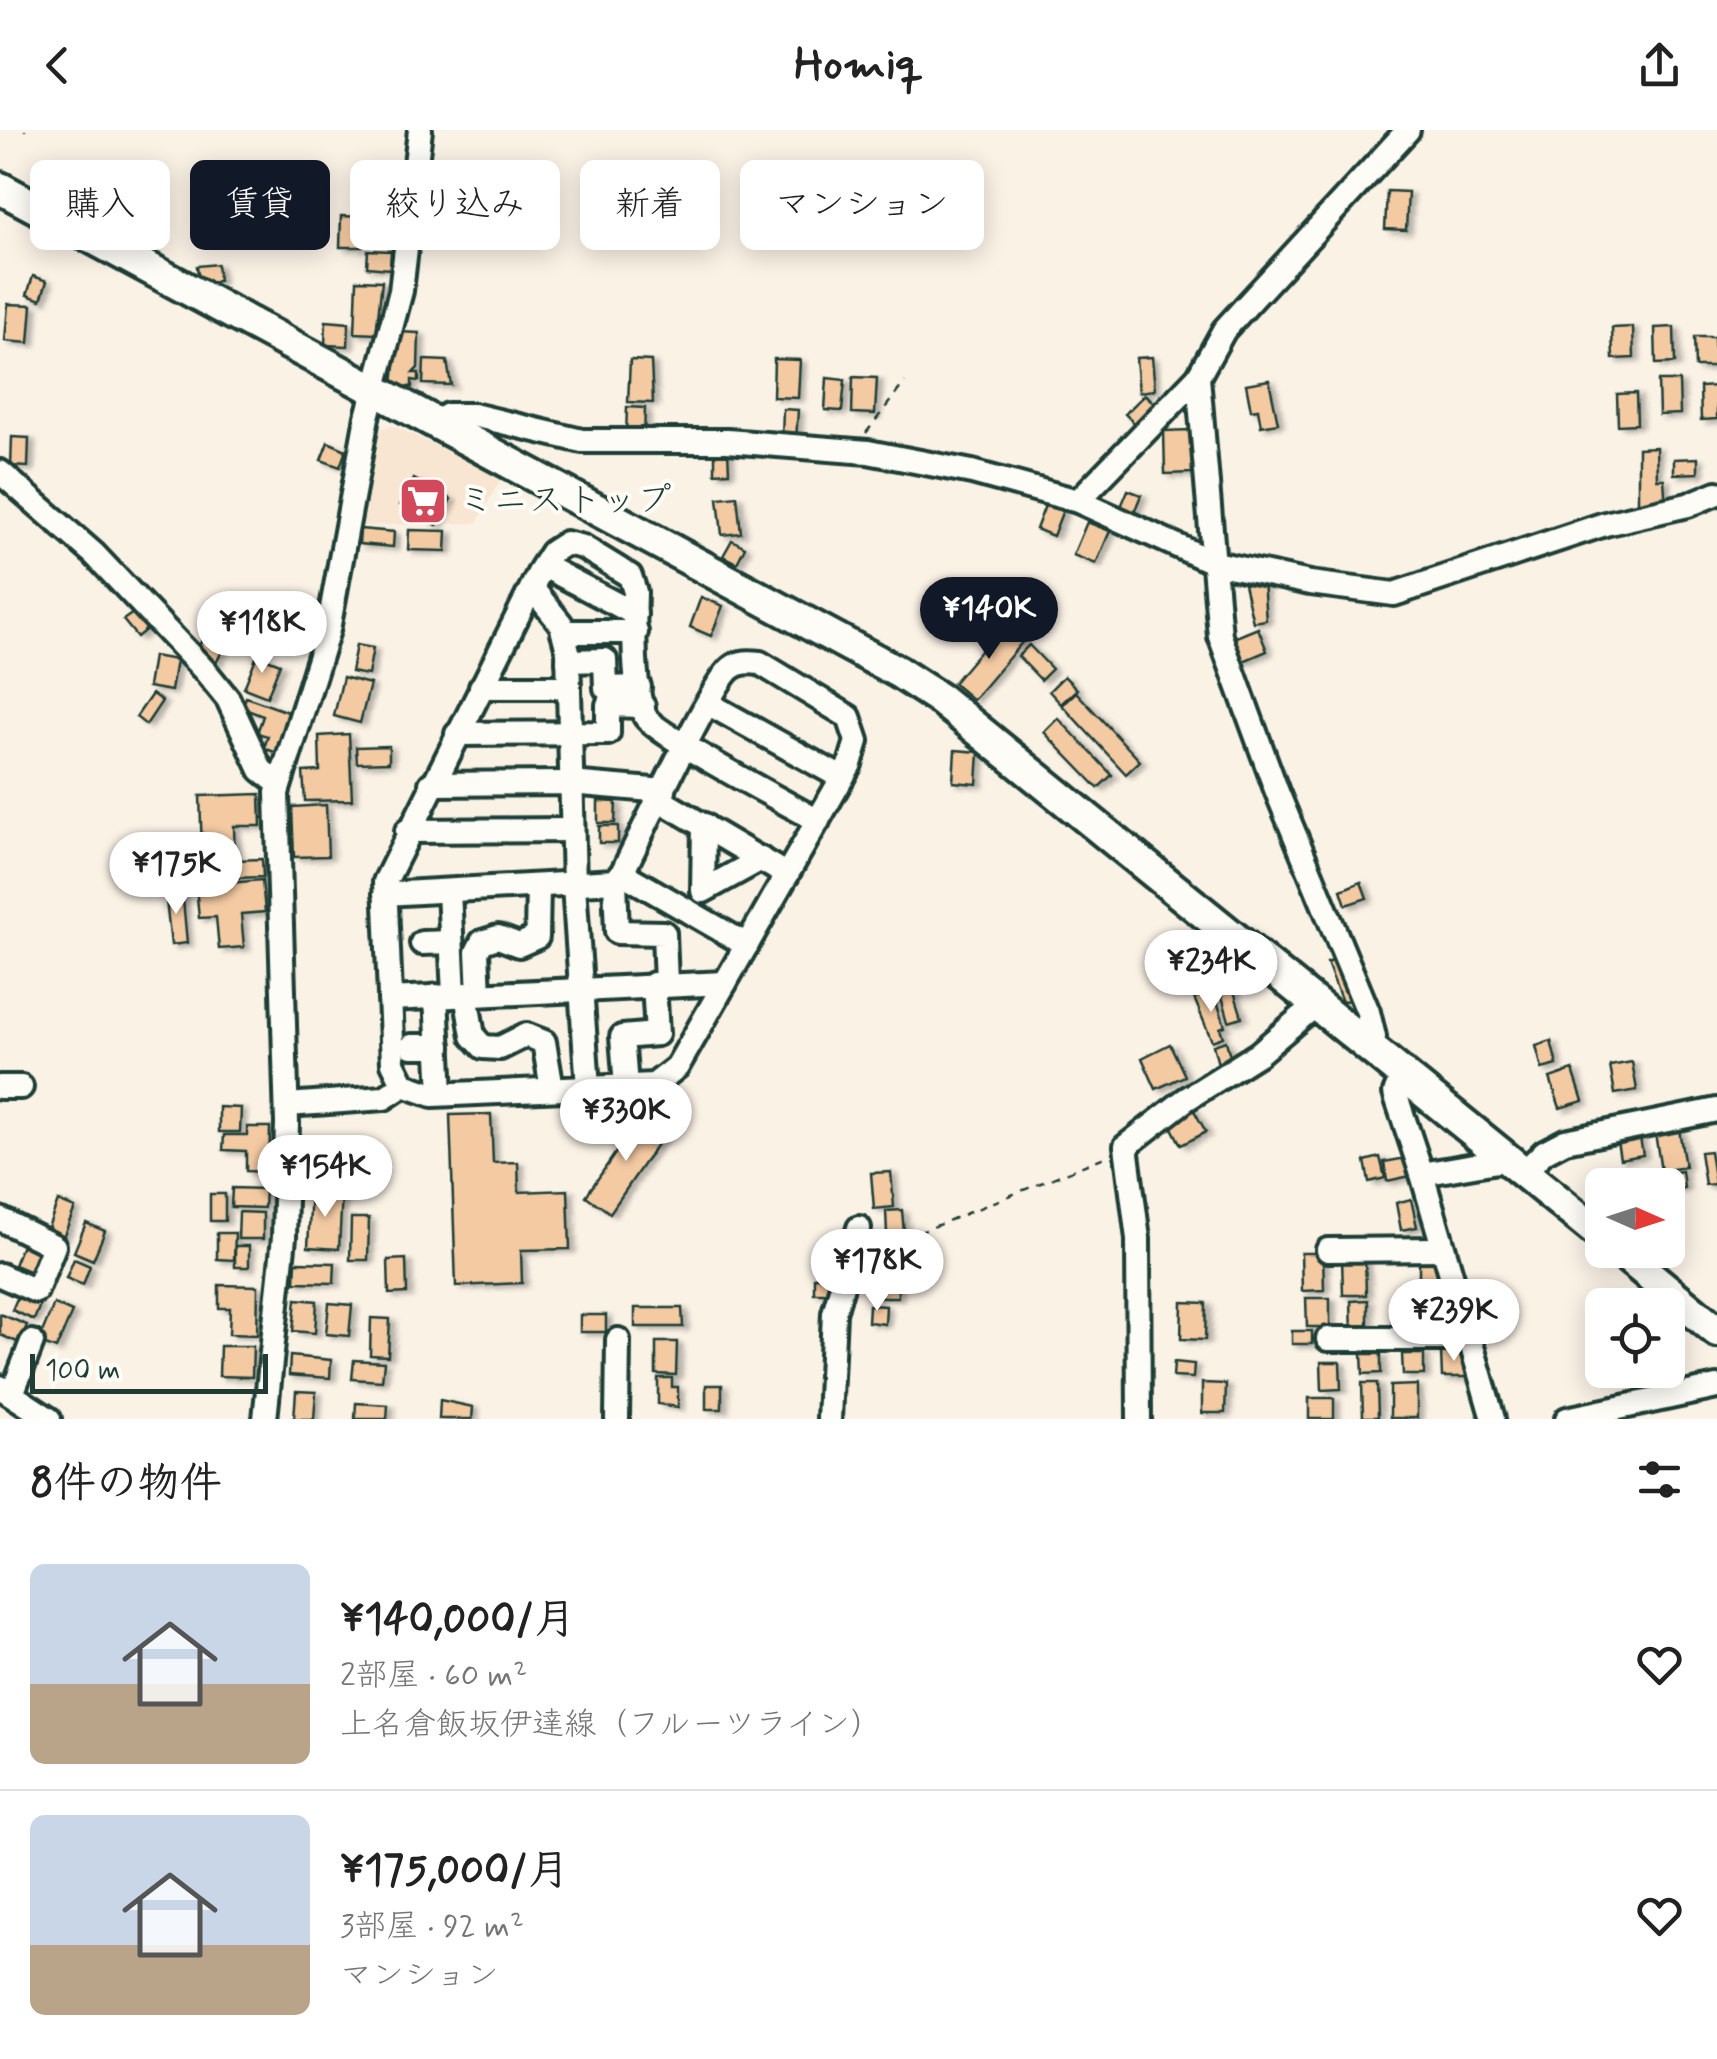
<!DOCTYPE html>
<html lang="ja">
<meta charset="utf-8">
<style>
:root{--surface:#fff;--page:#f6f6f6;--text:#222;--muted:#767676;--line:#e0e0e0;--accent:#111827}
body{margin:0;font-family:Mynerve,"Klee One",sans-serif;background:var(--page);color:var(--text);height:100vh;display:flex;flex-direction:column;font-size:38px;white-space:nowrap}
*{box-sizing:border-box;margin:0}
p{font-size:32px;color:var(--muted)}
.icon{flex:none;width:55px;height:55px;fill:none;stroke:currentColor;stroke-width:2;stroke-linecap:round;stroke-linejoin:round}
.map{position:relative;height:1289px;overflow:hidden}
.side{display:flex;flex-direction:column;background:var(--surface);flex:1}
.side>*{flex:none}
.top-card{position:absolute;left:30px;top:30px;width:1000px;height:90px;display:flex;gap:20px}
.needle{width:65px;rotate:93deg}
.tools{position:absolute;left:1585px;top:1038px;display:grid;gap:20px}
.tools a{display:grid;place-items:center;width:100px;height:100px;border-radius:15px;background:var(--surface);box-shadow:0 5px 25px #0003;font-size:50px}
.scale{position:absolute;left:30px;bottom:25px;width:238px;box-sizing:border-box;padding-left:10px;border:5px solid #1f3d34;border-top:0;font-size:28px;line-height:35px;white-space:nowrap;color:#1f3d34;-webkit-text-stroke:8px #fdfcf7;paint-order:stroke}
.price{position:absolute;translate:-50% -85px;padding:0 22px;border-radius:35px;background:#fff;color:#222;font-size:32px;line-height:65px;filter:drop-shadow(0 2px 5px #0008)}
.price::after{content:'';position:absolute;left:50%;top:60px;width:30px;height:22px;margin-left:-15px;background:inherit;clip-path:polygon(0 0,100% 0,50% 100%)}
.price.selected{background:var(--accent);color:#fff}
ul{padding:0;list-style:none}
li{display:flex;align-items:center;gap:30px;height:250px;padding:0 30px}
li+li{border-top:2px solid var(--line)}
li span{display:grid;place-items:center;flex:none;width:280px;height:200px;border-radius:15px;color:#555}
li>.icon{margin-inline-start:auto}
span .icon{width:120px;height:120px;fill:#fffc;stroke-width:1}
li b{font-size:42px}
h2{display:flex;justify-content:space-between;align-items:center;height:120px;padding:0 30px;font-size:42px}
.chip{padding:0 35px;border-radius:15px;background:var(--surface);box-shadow:0 5px 25px #0003;font-size:35px;line-height:90px}
.chip.selected{background:var(--accent);color:#fff}
header{display:flex;justify-content:space-between;align-items:center;height:130px;padding:0 30px;background:var(--surface);font-size:45px;font-weight:700}
.map>svg:first-child{display:block}
</style>
<header><svg class="icon" aria-label="back" viewBox="0 0 24 24"><path d="M15 5l-7 7 7 7"/></svg>Homiq<svg class="icon" aria-label="share" viewBox="0 0 24 24"><path d="M12 15V3M7 8l5-5 5 5M5 13v7h14v-7"/></svg></header>
<div class="map">
<svg width="1717" height="1289" viewBox="0 0 1717 1289">
<defs>
<filter id="shadow"><feDropShadow dx="5.5" dy="3" stdDeviation="2.5" flood-color="#0004"/></filter>
</defs>
<rect width="100%" height="100%" fill="#fbf2e6"/>
<filter id="ink" filterUnits="userSpaceOnUse"><feTurbulence type="fractalNoise" baseFrequency=".01" numOctaves="2"/><feDisplacementMap in="SourceGraphic" scale="20" xChannelSelector="R" yChannelSelector="G"/><feConvolveMatrix kernelMatrix="1 2 1 2 8 2 1 2 1" color-interpolation-filters="sRGB"/></filter>
<g filter="url(#ink)">
<path fill="#f9e6d2" d="M394,296L502,347L477,393L357,396L375,299Z"/>
<g fill="#f4caa3" stroke="#1f3d34" stroke-width="2.5" filter="url(#shadow)">
<path d="M1387,61L1408,62L1406,100L1385,99Z"/>
<path d="M118,67L126,68L122,95L98,94L99,71L118,72Z"/>
<path d="M341,86L362,87V117H340Z"/>
<path d="M368,120L391,121L390,139L367,137Z"/>
<path d="M217,134L219,151L199,153L197,136Z"/>
<path d="M33,146L47,151L41,170L27,165Z"/>
<path d="M357,150L382,151L376,204L355,203Z"/>
<path d="M8,174L32,175L29,213L5,211Z"/>
<path d="M326,191L349,193L348,216L325,215Z"/>
<path d="M1633,197L1634,228L1613,229L1612,198Z"/>
<path d="M1674,197L1675,233L1656,234L1655,198Z"/>
<path d="M398,202L419,203L418,238L413,243H419V251L412,250V257L393,256Z"/>
<path d="M1694,207H1714L1715,237H1695Z"/>
<path d="M1152,227L1155,260L1139,262L1136,228Z"/>
<path d="M774,229L800,230L798,268L773,267Z"/>
<path d="M424,230L447,231L451,255L423,254Z"/>
<path d="M630,230L651,231L653,273L628,272Z"/>
<path d="M853,247L877,248L875,284L852,283Z"/>
<path d="M827,248L845,250L842,281L825,280Z"/>
<path d="M1269,250L1278,293L1261,296L1258,279L1251,280L1246,254Z"/>
<path d="M1658,251H1679L1680,284L1659,285Z"/>
<path d="M1717,256V289L1701,290L1700,257Z"/>
<path d="M1636,263L1637,294L1618,295L1617,264Z"/>
<path d="M1145,264L1157,277L1139,298L1125,284Z"/>
<path d="M627,277L645,278L644,307L626,306Z"/>
<path d="M783,279L798,280L796,310L782,309Z"/>
<path d="M1191,300L1192,343L1165,344L1164,301Z"/>
<path d="M12,307L29,308L28,337L11,336Z"/>
<path d="M328,312L346,320L340,337L321,330Z"/>
<path d="M1656,317L1657,349H1664L1666,378L1638,380V318Z"/>
<path d="M715,321H728L729,342L715,343Z"/>
<path d="M1698,328V343L1674,344V329Z"/>
<path d="M414,349L451,369L437,395L400,375Z"/>
<path d="M1128,360L1141,365L1133,385L1120,379Z"/>
<path d="M737,366L741,403L722,405L718,368Z"/>
<path d="M1046,373L1063,380L1053,406L1036,399Z"/>
<path d="M1087,392L1110,401L1096,434L1073,425Z"/>
<path d="M360,399L394,402L393,417L359,414Z"/>
<path d="M409,400L447,401L446,421L408,420Z"/>
<path d="M732,410L745,417L737,433L723,426Z"/>
<path d="M1263,451L1266,490L1253,492L1244,454Z"/>
<path d="M228,464L246,474L232,501L213,491Z"/>
<path d="M701,467L723,476L711,506L690,497Z"/>
<path d="M136,481L149,497L137,507L123,490Z"/>
<path d="M1004,493L1024,510L973,570L953,553Z"/>
<path d="M208,498L229,508L216,533L196,522Z"/>
<path d="M1258,498L1267,521L1241,532L1231,509Z"/>
<path d="M356,515L373,518L368,545L351,542Z"/>
<path d="M1029,515L1052,539L1041,550L1018,526Z"/>
<path d="M257,525L280,534L267,567L244,558Z"/>
<path d="M153,526L176,530L171,561L148,557Z"/>
<path d="M1064,546L1077,559L1061,574L1049,561Z"/>
<path d="M343,547L370,554L360,593L334,586Z"/>
<path d="M1076,562L1140,631L1126,644L1062,575Z"/>
<path d="M152,564L162,571L146,595L136,587Z"/>
<path d="M246,567L291,583L277,623L264,618L268,606L257,603L263,586L242,578Z"/>
<path d="M1058,588L1112,645L1098,658L1044,602Z"/>
<path d="M349,604L352,670L305,671L303,642L320,641L319,606Z"/>
<path d="M389,616V632L357,633L356,617Z"/>
<path d="M955,620L979,622L977,654L953,652Z"/>
<path d="M260,664L261,696H234L235,730L262,729L263,747L203,749L200,666Z"/>
<path d="M598,671L616,672L615,693H598Z"/>
<path d="M326,675L328,726L294,727L292,677Z"/>
<rect x="599" y="696" width="19" height="17"/>
<path d="M262,750L265,782L241,784L244,817L219,819L216,787L199,788L196,756Z"/>
<path d="M1361,752L1367,768L1346,775L1341,760Z"/>
<path d="M182,759L187,813L171,815L165,761Z"/>
<path d="M1342,827L1357,867L1342,872L1327,833Z"/>
<path d="M1232,855L1242,887L1229,891L1220,859Z"/>
<path d="M1214,862L1225,896L1220,898L1223,907L1212,911L1194,868Z"/>
<path d="M1226,911L1232,934L1219,938L1213,915Z"/>
<path d="M1551,911L1557,935L1542,939L1536,916Z"/>
<path d="M1170,914L1185,946L1156,959L1142,928Z"/>
<path d="M1632,932L1637,960L1615,964L1610,936Z"/>
<path d="M1573,940L1583,971L1560,978L1550,948Z"/>
<path d="M667,971L681,980L669,998L655,988Z"/>
<path d="M219,977L241,978L240,1002H219Z"/>
<path d="M1192,977L1206,1002L1181,1015L1168,990Z"/>
<path d="M491,984L493,1033L518,1032L519,1062L568,1060L570,1119L521,1120L522,1153L456,1156L450,985Z"/>
<path d="M642,984L666,1001L610,1083L586,1066Z"/>
<path d="M247,997H270L269,1042L246,1041V1021L223,1020L224,1005H247Z"/>
<path d="M1679,999L1685,1037L1661,1041L1655,1003Z"/>
<path d="M1639,1002L1643,1025L1620,1029L1616,1006Z"/>
<path d="M1710,1021L1715,1054L1705,1055L1700,1022Z"/>
<path d="M1380,1027L1385,1048L1369,1052L1365,1031Z"/>
<path d="M1412,1027L1415,1045L1387,1051L1384,1032Z"/>
<path d="M1682,1041L1684,1058L1668,1060L1664,1044Z"/>
<path d="M891,1042L894,1077L874,1079L871,1043Z"/>
<path d="M232,1058L265,1059L264,1078L231,1077Z"/>
<path d="M311,1060L342,1062L339,1119L308,1117Z"/>
<rect x="210" y="1064" width="15" height="27"/>
<path d="M1411,1069L1417,1097L1401,1100L1396,1073Z"/>
<path d="M58,1071L75,1078L63,1107L47,1100Z"/>
<path d="M902,1080L904,1103L887,1104L886,1081Z"/>
<path d="M239,1082L263,1083V1109H238Z"/>
<path d="M351,1088H369L368,1130H350Z"/>
<path d="M86,1093L105,1101L93,1130L74,1122Z"/>
<path d="M217,1103H235L234,1130L217,1129Z"/>
<path d="M22,1115L39,1122L31,1142L14,1135Z"/>
<rect x="235" y="1116" width="14" height="21"/>
<path d="M1301,1123H1323L1324,1160L1302,1161Z"/>
<path d="M1365,1125L1366,1165H1343L1342,1126Z"/>
<path d="M74,1129L90,1136L83,1155L66,1148Z"/>
<path d="M406,1129L407,1163L389,1164L388,1130Z"/>
<rect x="1419" y="1131" width="22" height="26"/>
<path d="M296,1132L335,1133L334,1153L295,1152Z"/>
<path d="M873,1132H897L898,1167H874Z"/>
<rect x="814" y="1147" width="20" height="16"/>
<path d="M219,1155L258,1156L257,1205L229,1204L230,1178H219Z"/>
<path d="M18,1166L40,1175L34,1190L12,1180Z"/>
<path d="M1306,1168H1330V1197H1307Z"/>
<path d="M296,1169L317,1171L315,1203L293,1201Z"/>
<path d="M1452,1169L1453,1201H1428V1170Z"/>
<path d="M1368,1170V1204H1352L1351,1171Z"/>
<path d="M1392,1170H1411V1196L1392,1197Z"/>
<path d="M1182,1172L1206,1173L1205,1210L1181,1209Z"/>
<path d="M329,1173L352,1175L349,1206L326,1204Z"/>
<path d="M54,1174L72,1182L56,1219L38,1212Z"/>
<path d="M869,1175L886,1176L885,1194L868,1192Z"/>
<path d="M635,1178H682L683,1197H635Z"/>
<path d="M0,1184L27,1195L20,1213L0,1205Z"/>
<rect x="580" y="1185" width="26" height="17"/>
<path d="M371,1188L390,1189L388,1226L370,1225Z"/>
<rect x="1292" y="1201" width="20" height="13"/>
<path d="M656,1212H677L676,1245L656,1244Z"/>
<path d="M220,1216H253L252,1247L219,1246Z"/>
<path d="M1441,1222H1466V1247H1442Z"/>
<path d="M1362,1224H1381V1243L1363,1244Z"/>
<path d="M1402,1224H1424V1245H1403Z"/>
<path d="M290,1226L331,1230L330,1248L289,1245Z"/>
<path d="M354,1230L384,1232L382,1251L352,1249Z"/>
<path d="M1174,1232L1194,1234L1193,1248L1173,1247Z"/>
<path d="M1321,1232H1340L1341,1259L1322,1260Z"/>
<path d="M658,1248H672V1257H678V1277L658,1274Z"/>
<path d="M1202,1253L1226,1254L1225,1283H1202Z"/>
<path d="M1362,1253H1377L1378,1287H1363Z"/>
<rect x="706" y="1255" width="16" height="24"/>
<path d="M1417,1255V1288H1390V1256Z"/>
<path d="M296,1261L316,1262L314,1289H294Z"/>
<rect x="1309" y="1268" width="25" height="21"/>
<path d="M440,1270L473,1277L472,1289H439Z"/>
<path d="M356,1273L388,1275L387,1289H355Z"/>
</g>
<g fill="none" stroke-linecap="round" stroke-linejoin="round">
<g stroke="#1f3d34" stroke-width="30">
<g id="minor">
<path d="M434,294L448,285H473L582,311H727L868,322L972,342L1078,371L1215,433L1310,453L1394,464L1605,394L1688,375L1717,363"/>
<path d="M0,342L94,424L206,542L228,569L261,640L279,654"/>
<path d="M1078,371L1198,247"/>
<path d="M544,436L635,484"/>
<path d="M532,458L561,494L568,521L574,755L588,958"/>
<path d="M563,502H636"/>
<path d="M568,531L605,530L606,558L639,557"/>
<path d="M481,557H569"/>
<path d="M709,574L842,648"/>
<path d="M457,604L608,603V575L643,576"/>
<path d="M431,654L570,653L664,661"/>
<path d="M660,670L787,745"/>
<path d="M704,695L703,761L761,729"/>
<path d="M407,701L572,700"/>
<path d="M622,743L747,815"/>
<path d="M615,751L617,802L664,803L666,854"/>
<path d="M449,761L454,865"/>
<path d="M385,764L615,751L622,743C639,710 711,553 731,538C740,531 750,532 760,533L849,587L857,611L850,634L677,937L654,955L433,965L404,955L393,933L385,752L541,439L552,422L566,413L583,417L630,446L635,462C634,492 632,559 645,586C654,604 791,675 818,691"/>
<path d="M422,813L451,812"/>
<path d="M466,864L473,906L483,917L500,918L526,905L544,912L552,959"/>
<path d="M479,864L477,822L482,812L498,807L519,815L537,807L538,756"/>
<path d="M436,866L441,964"/>
<path d="M390,869L725,853"/>
<path d="M412,916H439"/>
<path d="M1372,916L1374,907L1368,882L1277,662L1220,506L1198,247L1224,200L1408,0"/>
<path d="M1404,943L1395,963L1422,1044"/>
<path d="M626,956L622,907L657,904L654,854"/>
<path d="M0,957H21"/>
<path d="M287,975L384,968L404,955"/>
<path d="M1524,1042L1544,1022L1565,1011L1717,980"/>
<path d="M0,1089L54,1116L36,1161L0,1145"/>
<path d="M1328,1120L1442,1119"/>
<path d="M1328,1209H1469"/>
<path d="M0,1257L49,1289"/>
<path d="M12,1264L32,1212"/>
<path d="M265,1289L284,1107L287,993L277,663L328,500L367,287L401,161L420,0"/>
<path d="M617,1289L618,1210"/>
<path d="M829,1289L834,1183L859,1098"/>
<path d="M1139,1289L1138,1109L1126,1016L1185,970L1258,924L1318,873"/>
<path d="M1493,1289L1422,1044L1509,1029"/>
<path d="M1567,1289L1717,1257"/>
</g>
</g>
<g stroke="#1f3d34" stroke-width="38">
<g id="major">
<path d="M0,58L898,542L940,569L1602,1106"/>
<path d="M1619,1120L1717,1201"/>
</g>
</g>
<g stroke="#1f3d34" stroke-width="2.5" stroke-dasharray="8 8" stroke-linecap="butt">
<path d="M25,1V0"/>
<path d="M866,303L905,252"/>
<path d="M874,1121L1107,1026"/>
</g>
<use href="#minor" stroke="#fdfcf7" stroke-width="22"/>
<use href="#major" stroke="#fdfcf7" stroke-width="30"/>
</g>
</g>
<defs>
<g id="supermarket-square" transform="scale(2.5)"><rect x="-9" y="-9" width="18" height="18" rx="4" fill="#d1495b" stroke="#fdfcf7"/><path d="M-6-5.5h2.5l.6 2H6L4.5 2H-2.5L-4.4-4H-6ZM-1.5 3.2a1.3 1.3 0 1 0 .1 0ZM3 3.2a1.3 1.3 0 1 0 .1 0Z" fill="#fff"/></g>
</defs>
<g fill-rule="evenodd">
<use href="#supermarket-square" x="423" y="371"/>
</g>
<g text-anchor="middle" dominant-baseline="central" stroke-width="8" stroke-linejoin="round" paint-order="stroke">
<g font-size="35" fill="#1f3d34" stroke="#fdfcf7" text-anchor="start">
<text x="458" y="371">ミニストップ</text>
</g>
</g>
</svg>
<div class="tools">
<a><svg class="needle" viewBox="-14 -14 28 28"><path d="M0-13l5 13h-10z" fill="#e53935"/><path d="M0 13l5-13h-10z" fill="#767676"/></svg></a>
<a><svg class="icon" aria-label="locate" viewBox="0 0 24 24"><circle cx="12" cy="12" r="6"/><path d="M12 2v4M12 18v4M2 12h4M18 12h4"/></svg></a>
</div>
<div class="scale">100 m</div>
<b class="price selected" style="left:989px;top:532px">¥140K</b>
<b class="price" style="left:262px;top:546px">¥118K</b>
<b class="price" style="left:176px;top:787px">¥175K</b>
<b class="price" style="left:1211px;top:885px">¥234K</b>
<b class="price" style="left:626px;top:1034px">¥330K</b>
<b class="price" style="left:325px;top:1090px">¥154K</b>
<b class="price" style="left:877px;top:1184px">¥178K</b>
<b class="price" style="left:1454px;top:1234px">¥239K</b>
<div class="top-card">
<a class="chip">購入</a>
<a class="chip selected">賃貸</a>
<a class="chip">絞り込み</a>
<a class="chip">新着</a>
<a class="chip">マンション</a>
</div>
</div>
<section class="side">
<h2>8件の物件<svg class="icon" aria-label="filters" viewBox="0 0 24 24"><path d="M4 7h16M4 17h16"/><circle cx="9" cy="7" r="2"/><circle cx="15" cy="17" r="2"/></svg></h2>
<ul>
<li><span style="background:linear-gradient(#c9d6e8 60%,#b9a48a 0)"><svg class="icon" aria-label="home" viewBox="0 0 24 24"><path d="M3 11l9-7 9 7M6 9v11h12V9"/></svg></span><div><b>¥140,000/月</b><p>2部屋 · 60 m²</p><p>上名倉飯坂伊達線（フルーツライン）</p></div><svg class="icon" aria-label="heart" viewBox="0 0 24 24"><path d="M12 20l-8-8c-3-5 5-10 8-4 3-6 11-1 8 4z"/></svg></li>
<li><span style="background:linear-gradient(#c9d6e8 65%,#b9a48a 0)"><svg class="icon" aria-label="home" viewBox="0 0 24 24"><path d="M3 11l9-7 9 7M6 9v11h12V9"/></svg></span><div><b>¥175,000/月</b><p>3部屋 · 92 m²</p><p>マンション</p></div><svg class="icon" aria-label="heart" viewBox="0 0 24 24"><path d="M12 20l-8-8c-3-5 5-10 8-4 3-6 11-1 8 4z"/></svg></li>
</ul>
</section>
